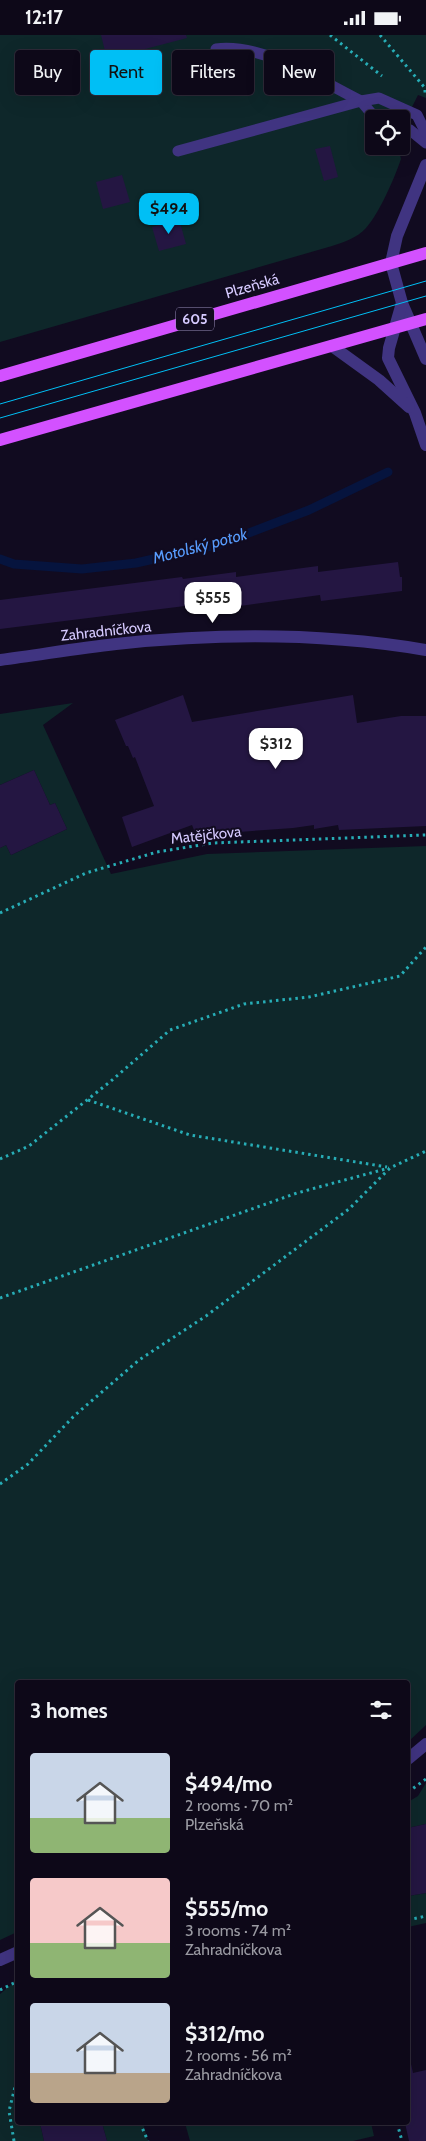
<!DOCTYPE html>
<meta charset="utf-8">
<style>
:root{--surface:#0d0818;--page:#1b1625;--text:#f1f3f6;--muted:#9a9aa2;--line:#2d2937;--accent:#00bff5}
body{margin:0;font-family:Cabin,sans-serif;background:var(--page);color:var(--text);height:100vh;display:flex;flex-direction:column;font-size:19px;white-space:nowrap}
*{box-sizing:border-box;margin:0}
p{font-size:16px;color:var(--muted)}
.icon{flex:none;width:28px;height:28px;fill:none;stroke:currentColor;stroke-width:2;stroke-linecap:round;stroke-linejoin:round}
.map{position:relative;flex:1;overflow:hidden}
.panel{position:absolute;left:15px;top:1645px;width:395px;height:445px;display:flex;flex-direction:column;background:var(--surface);border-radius:5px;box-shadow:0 5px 20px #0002,0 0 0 1px var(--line)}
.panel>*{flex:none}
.hud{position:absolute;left:15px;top:15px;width:396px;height:45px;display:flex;gap:10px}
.fabs{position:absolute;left:365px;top:75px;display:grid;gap:10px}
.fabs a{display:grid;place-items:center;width:45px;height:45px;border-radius:5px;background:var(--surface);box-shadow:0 5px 20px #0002,0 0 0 1px var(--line);font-size:25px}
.price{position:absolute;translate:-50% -42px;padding:0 11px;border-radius:10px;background:#fff;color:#222;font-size:16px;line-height:32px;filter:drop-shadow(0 1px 2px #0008)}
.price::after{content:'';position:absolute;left:50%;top:30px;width:15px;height:11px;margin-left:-8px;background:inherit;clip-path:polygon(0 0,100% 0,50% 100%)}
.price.selected{background:var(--accent);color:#111}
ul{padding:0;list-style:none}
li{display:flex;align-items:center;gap:15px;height:125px;padding:0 15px}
li span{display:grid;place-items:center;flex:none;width:140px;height:100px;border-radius:5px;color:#555}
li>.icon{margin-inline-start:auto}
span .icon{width:60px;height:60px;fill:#fffc;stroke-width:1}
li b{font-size:21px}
h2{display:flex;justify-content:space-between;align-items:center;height:60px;padding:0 15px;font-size:21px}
.chip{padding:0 18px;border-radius:5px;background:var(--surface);box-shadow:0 5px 20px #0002,0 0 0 1px var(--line);font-size:18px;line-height:45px}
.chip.selected{background:var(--accent);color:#111}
.status{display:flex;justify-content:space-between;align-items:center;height:35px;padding:0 25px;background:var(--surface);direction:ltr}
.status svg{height:14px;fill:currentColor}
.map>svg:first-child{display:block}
</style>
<div class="status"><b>12:17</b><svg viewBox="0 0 49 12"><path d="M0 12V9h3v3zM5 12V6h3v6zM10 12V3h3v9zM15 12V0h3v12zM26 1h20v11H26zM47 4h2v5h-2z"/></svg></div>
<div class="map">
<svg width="426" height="2106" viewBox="0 0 426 2106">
<rect width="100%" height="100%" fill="#110b20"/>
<g fill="#0e272a">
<path d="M0,0H426V63L418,60L401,94V84H374V111H398L401,124C395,142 379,179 366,193C357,203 344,207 332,211L0,307Z"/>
<path d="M73,668L43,690L111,839L207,819L426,811V1690L408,1707V1648H18L17,1897L0,1905V813L6,810L11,820L67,794L55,768L50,770L34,735L0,750V679Z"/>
<path d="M426,1748V1789L408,1793V1767L418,1761Z"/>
<path d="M426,1858V1888L408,1892V1861Z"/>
<path d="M17,1945L18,2088H40L44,2106H0V1959Z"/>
<path d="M102,2088H143L148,2106H107Z"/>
<path d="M185,2088H371L374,2101L353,2106H190Z"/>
</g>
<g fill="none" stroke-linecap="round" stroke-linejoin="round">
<path stroke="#06143e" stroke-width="9" d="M0,524L14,529L82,534L136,528L220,509L309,475L388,437"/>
</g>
<g fill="#241642">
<path d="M101,0H186L187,3L107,24Z"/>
<path d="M330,111L338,142L324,146L315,114Z"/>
<path d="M122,140L130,167L103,174L96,147Z"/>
<path d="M179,184L186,209L159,216L152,192Z"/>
<path d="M398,527L400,542H402V556L321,566L320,560L240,571L239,567L185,573V571L0,594V565L182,542L183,544L236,537V542L318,531V537Z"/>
<path d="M183,660L192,687L353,660L357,688L401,681H426V791L339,795L338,790L314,794V790L293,793L196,800L192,790L132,812L122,782L154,771L135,722L133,723L128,711H126L115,685Z"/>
<path d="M34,735L50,770L55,768L67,794L11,820L6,810L0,813V750Z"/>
<path d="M426,1789V1858L408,1861V1793Z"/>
<path d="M408,2029H411L413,2038L426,2035V2106H409L405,2088H408Z"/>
<path d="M40,2088H102L107,2106H44Z"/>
</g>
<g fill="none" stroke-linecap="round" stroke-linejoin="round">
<g stroke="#27adb6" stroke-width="3" stroke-dasharray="2.5 4" stroke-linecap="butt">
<path d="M330,0L382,41"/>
<path d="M380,0L425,53V60"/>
<path d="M0,878L86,838L157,817L213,808L426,800"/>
<path d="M88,1065L190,1100L387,1132"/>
<path d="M0,1124L29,1111L111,1046L170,995L244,969L309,962L400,941L426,912"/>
<path d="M0,1263L297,1158L389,1133"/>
<path d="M0,1449L28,1429L74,1381L139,1325L206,1281L349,1174L390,1133L426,1116"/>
<path d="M408,1757L426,1744"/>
<path d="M408,1885L426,1881"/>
<path d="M0,1955L18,1946"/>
<path d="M140,2088L148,2106"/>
<path d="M397,2088L402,2106"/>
<path d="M14,2106L9,2076L18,2040"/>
</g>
<g stroke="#403481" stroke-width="11">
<path d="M216,14C263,8 319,45 361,66L371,78L385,84"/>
<path d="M401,91L410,95L426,108"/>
<path d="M178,116L361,66L379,63L417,80L426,98"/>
</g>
<g stroke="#403481" stroke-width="12">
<path d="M426,130L397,201L391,228L402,268L426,324"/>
<path d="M402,268L389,313L388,323L415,378L426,410"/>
<path d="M332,311L379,345L409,372"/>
<path d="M0,625C39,620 78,613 116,609C219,598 325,598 426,615"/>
<path d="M408,1724L426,1709"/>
<path d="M0,1925L18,1917"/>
</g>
<g stroke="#d351ff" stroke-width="12">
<path d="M0,341L426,218"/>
<path d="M0,405L426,284"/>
</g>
<g stroke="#00bff5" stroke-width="1">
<path d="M0,369L426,246"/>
<path d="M0,383L426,261"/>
</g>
</g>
<g text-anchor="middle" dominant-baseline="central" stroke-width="4" stroke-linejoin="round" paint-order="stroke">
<rect fill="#110b20" stroke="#9b91bc" stroke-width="1" x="176" y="272.5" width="38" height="23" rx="4"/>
<g font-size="14" font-weight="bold" fill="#d6caff">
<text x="195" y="284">605</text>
</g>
<g font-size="15" fill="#d6caff" stroke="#110b20">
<text transform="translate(252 251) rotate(-16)">Plzeňská</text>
<text transform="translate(106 596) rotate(-6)">Zahradníčkova</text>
<text transform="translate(206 800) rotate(-6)">Matějčkova</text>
</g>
<g font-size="16" font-style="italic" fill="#589dff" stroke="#110b20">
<text transform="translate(200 511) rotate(-15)">Motolský potok</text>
</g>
</g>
</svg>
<div class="fabs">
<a><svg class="icon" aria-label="locate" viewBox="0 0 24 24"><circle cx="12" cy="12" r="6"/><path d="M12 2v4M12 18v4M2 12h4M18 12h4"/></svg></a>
</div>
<b class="price selected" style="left:169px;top:200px">$494</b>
<b class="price" style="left:213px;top:589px">$555</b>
<b class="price" style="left:276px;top:735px">$312</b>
<div class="hud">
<a class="chip">Buy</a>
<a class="chip selected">Rent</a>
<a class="chip">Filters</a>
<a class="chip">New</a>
</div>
<section class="panel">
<h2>3 homes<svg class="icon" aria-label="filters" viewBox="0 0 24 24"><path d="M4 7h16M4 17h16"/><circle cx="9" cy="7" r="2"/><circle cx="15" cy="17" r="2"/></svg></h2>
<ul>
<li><span style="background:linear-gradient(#c9d6e8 65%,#8fb573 0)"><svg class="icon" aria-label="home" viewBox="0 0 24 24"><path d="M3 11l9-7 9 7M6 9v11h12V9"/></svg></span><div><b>$494/mo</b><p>2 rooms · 70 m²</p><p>Plzeňská</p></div></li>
<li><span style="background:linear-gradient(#f6c9c9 65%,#8fb573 0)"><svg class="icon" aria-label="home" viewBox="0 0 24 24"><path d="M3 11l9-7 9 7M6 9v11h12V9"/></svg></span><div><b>$555/mo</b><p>3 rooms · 74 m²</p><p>Zahradníčkova</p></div></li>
<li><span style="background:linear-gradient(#c9d6e8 70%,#b9a48a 0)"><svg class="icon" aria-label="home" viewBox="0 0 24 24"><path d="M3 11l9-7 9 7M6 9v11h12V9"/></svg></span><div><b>$312/mo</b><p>2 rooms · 56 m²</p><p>Zahradníčkova</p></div></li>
</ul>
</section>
</div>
